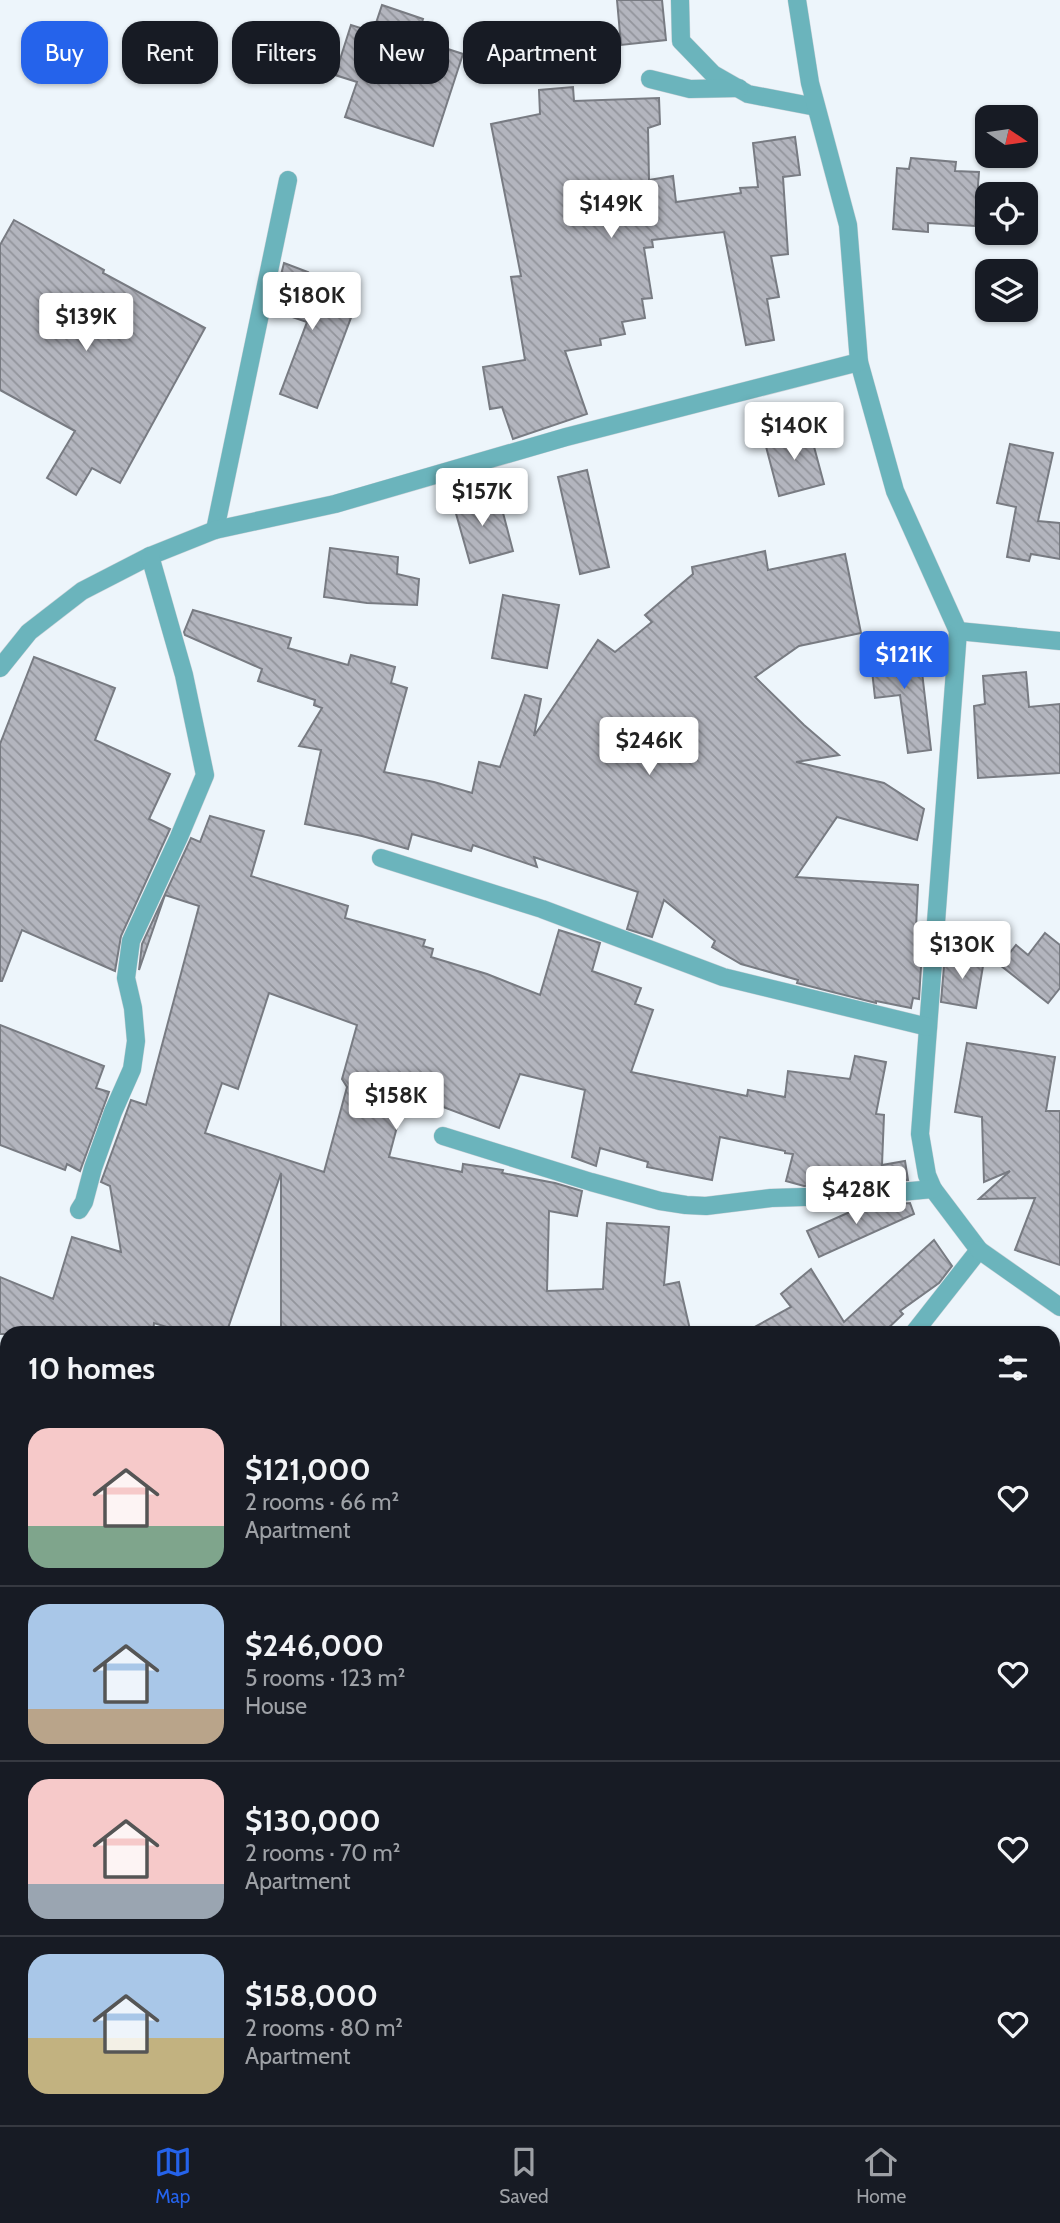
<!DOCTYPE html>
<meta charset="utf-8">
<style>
:root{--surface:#171b24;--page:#20242c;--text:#f1f3f6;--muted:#9ea1a6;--line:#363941;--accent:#2563eb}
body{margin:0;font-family:Cabin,sans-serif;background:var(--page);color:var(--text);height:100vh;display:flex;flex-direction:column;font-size:26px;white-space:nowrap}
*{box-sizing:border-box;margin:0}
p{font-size:23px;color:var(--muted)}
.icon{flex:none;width:38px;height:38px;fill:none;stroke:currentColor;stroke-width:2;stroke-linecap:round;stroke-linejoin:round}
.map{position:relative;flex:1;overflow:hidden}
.details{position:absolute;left:0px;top:1326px;width:1060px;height:800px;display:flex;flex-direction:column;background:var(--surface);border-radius:21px 21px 0 0;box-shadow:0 2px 5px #0004}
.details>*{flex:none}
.guide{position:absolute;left:21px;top:21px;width:700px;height:63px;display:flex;gap:14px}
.needle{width:46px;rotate:103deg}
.controls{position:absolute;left:975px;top:105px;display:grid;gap:14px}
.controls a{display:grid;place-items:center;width:63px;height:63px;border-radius:14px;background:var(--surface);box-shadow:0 2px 5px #0004;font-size:35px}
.price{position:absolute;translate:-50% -60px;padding:0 16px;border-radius:7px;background:#fff;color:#222;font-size:23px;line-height:46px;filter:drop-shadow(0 2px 4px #0008)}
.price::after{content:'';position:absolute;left:50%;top:42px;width:21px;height:16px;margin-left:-10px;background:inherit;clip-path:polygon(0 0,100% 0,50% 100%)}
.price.active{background:var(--accent);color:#fff}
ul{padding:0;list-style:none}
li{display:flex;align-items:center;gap:21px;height:175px;padding:0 28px}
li+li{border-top:2px solid var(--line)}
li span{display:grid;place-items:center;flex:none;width:196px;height:140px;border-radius:21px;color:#555}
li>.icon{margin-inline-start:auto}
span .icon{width:84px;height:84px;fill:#fffc;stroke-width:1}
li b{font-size:30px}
h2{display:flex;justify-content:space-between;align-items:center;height:84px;padding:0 28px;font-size:30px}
.tag{padding:0 24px;border-radius:21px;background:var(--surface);box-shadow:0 2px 5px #0004;font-size:24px;line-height:63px}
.tag.active{background:var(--accent);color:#fff}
.tabs{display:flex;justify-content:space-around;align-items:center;height:98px;border-top:2px solid var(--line);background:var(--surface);font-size:19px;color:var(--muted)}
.tabs a{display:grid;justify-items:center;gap:4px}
.tabs .active{color:var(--accent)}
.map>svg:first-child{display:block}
</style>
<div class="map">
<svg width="1060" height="2125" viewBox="0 0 1060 2125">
<defs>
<pattern id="building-back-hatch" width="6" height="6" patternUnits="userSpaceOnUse" patternTransform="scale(1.75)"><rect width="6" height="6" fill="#b3b5be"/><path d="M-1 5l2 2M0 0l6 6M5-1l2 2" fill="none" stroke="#92949b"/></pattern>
</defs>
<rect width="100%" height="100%" fill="#edf5fb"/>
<g fill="url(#building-back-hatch)" stroke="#787b82" stroke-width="2" fill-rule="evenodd">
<path d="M617,0H662L666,40L621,45Z"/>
<path d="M382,5L423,19L417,39L463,54L433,146L345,117L357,82L335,75L351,25L373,32Z"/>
<path d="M573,87L574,101L659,98L660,124L648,128L649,180L673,176L676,202L741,193L740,188L758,187L753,143L795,137L800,175L783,177L788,254L771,256L779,297L767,299L774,340L746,345L724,232L652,240L653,247L644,248L652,298L642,299L645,318L622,322L625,334L600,339L601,345L565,351L587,414L513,439L502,407L490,409L483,367L525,360L511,277L521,276L491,124L540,114L539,90Z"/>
<path d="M911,158L956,162L955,171L979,172L975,226L928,223V232L893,229L897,168L909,169Z"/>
<path d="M14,220L104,270L103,273L205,328L120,483L92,468L76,495L47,478L75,431L0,390V245Z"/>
<path d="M284,263L308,272L305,280L358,299L317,408L280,394L307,322L272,310Z"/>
<path d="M809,428L824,484L779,496L764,439Z"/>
<path d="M1010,444L1053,453L1038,521L1060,523V559L1031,554L1029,561L1007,557L1016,507L997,503Z"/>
<path d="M587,470L609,567L580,574L558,477Z"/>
<path d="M488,493L493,512L502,509L513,551L470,563L453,503Z"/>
<path d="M330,548L398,557L397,574L419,579L417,605L367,603L324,597Z"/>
<path d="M765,551L768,570L845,554L861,633L799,646L755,677L804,725L839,755L796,762L884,783L924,809L917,840L837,817L796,877L918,885L915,950L922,951L919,999L913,998L911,1008L876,1001V1003L797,983L798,980L741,964L712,947L715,941L664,900L652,937L627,929L638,892L534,857L537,867L473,845L471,851L412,834L408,849L362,836L305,824L321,750L299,746L322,708L314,705L315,700L258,681L262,669L185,635L184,632L193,610L291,638L288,648L348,665L351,655L395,667L391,683L407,688L384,772L434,782L472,793L479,762L500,767L525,695L541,699L534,736L598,640L615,652L652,622L645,615L693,574L692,567Z"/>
<path d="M503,595L559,605L547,668L492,658Z"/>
<path d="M919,646L931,750L908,753L900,695L875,698L870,652Z"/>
<path d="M34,657L115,688L95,740L170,774L149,819L170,829L121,936L115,971L22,930L2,981H0V744Z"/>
<path d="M1026,672L1029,707L1060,704V773L978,778L974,706L985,704L983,676Z"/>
<path d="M210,816L264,831L251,876L348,906L345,918L425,940L423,946L433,949L431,957L487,974L540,995L559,930L600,943L592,971L641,988L635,1004L653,1010L631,1072L747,1096L748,1090L785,1097L788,1071L850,1079L855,1056L886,1062L876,1114L884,1115L882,1165L905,1161L908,1180L804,1186L786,1181L793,1154L785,1153V1151L720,1137L712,1180L647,1167L648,1162L600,1148L596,1166L572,1157L585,1090L520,1074L499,1128L406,1093L389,1157L462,1172L463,1164L503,1170L502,1173L555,1183L582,1191L577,1216L549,1211L547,1291L603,1289L607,1223L669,1227L664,1285L679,1282L691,1334H414V1331H332V1334H281V1173L226,1334H189L154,1323L153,1334H0V1277L53,1299L72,1237L121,1252L110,1186L101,1182L131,1100L146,1105L199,906L165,895L139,970L142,944L191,838L200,842ZM269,993L357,1025L342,1079L347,1087L324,1172L205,1133L222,1083L238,1089Z"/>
<path d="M1045,933L1060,945V988L1048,1003L1000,965L1016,945L1028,955Z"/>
<path d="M945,954L984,960L976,1008L941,1002Z"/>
<path d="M0,1025L104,1066L96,1088L109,1092L80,1171L67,1164L65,1170L0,1145Z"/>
<path d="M967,1043L1055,1057L1046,1111H1060V1265L1015,1250L1035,1198L979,1199L1010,1171L984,1182L982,1117L955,1112Z"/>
<path d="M910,1203L914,1214L819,1257L807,1231L861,1207Z"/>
<path d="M934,1240L952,1266L939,1283L900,1311L903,1314L882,1334H742L791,1307L781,1294L811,1269L844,1322Z"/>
</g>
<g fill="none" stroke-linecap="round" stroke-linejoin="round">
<g stroke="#cbd2d8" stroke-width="19">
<g id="street">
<path d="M680,0L681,41L713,74L748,94L816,107"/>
<path d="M650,79L690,89L739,88"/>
<path d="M859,362L895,491L958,631L920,1134L927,1175L933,1189L979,1250L913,1334"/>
<path d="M215,530L288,180"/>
<path d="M958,631L1060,641"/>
<path d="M0,668L29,632L82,591L150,556L215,530L335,504L566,437L859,362L848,225L810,83L797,0"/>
<path d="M381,858L542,909L723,977L928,1027"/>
<path d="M443,1136L591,1182L660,1201L686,1205L706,1206L771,1198L868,1195L933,1189"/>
<path d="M79,1210L84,1202L93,1168L113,1112L132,1069L136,1041L133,1008L126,978L131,941L179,837L205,775L184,675L150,556"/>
<path d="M979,1250L1060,1307"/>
<path d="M0,1580L7,1589"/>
<path d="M1054,1751L1060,1730"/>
<path d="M0,1908L7,1906"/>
<path d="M235,2119L239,2125"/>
<path d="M382,2119L385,2125"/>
<path d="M901,2119L909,2125"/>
<path d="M263,2125L276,2119"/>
</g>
</g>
<use href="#street" stroke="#6bb4bc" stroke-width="18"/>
</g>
</svg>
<div class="controls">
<a><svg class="needle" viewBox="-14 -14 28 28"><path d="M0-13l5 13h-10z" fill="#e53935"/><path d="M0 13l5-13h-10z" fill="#9ea1a6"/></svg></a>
<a><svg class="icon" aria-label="locate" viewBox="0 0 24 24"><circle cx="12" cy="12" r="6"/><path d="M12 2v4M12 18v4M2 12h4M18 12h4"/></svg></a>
<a><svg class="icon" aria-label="layers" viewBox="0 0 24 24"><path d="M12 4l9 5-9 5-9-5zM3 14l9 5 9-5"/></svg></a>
</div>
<b class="price" style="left:611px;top:240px">$149K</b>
<b class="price" style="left:312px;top:332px">$180K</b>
<b class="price" style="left:86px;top:353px">$139K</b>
<b class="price" style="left:794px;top:462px">$140K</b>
<b class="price" style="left:482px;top:528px">$157K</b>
<b class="price active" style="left:904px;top:691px">$121K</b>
<b class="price" style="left:649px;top:777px">$246K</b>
<b class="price" style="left:962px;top:981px">$130K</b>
<b class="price" style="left:396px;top:1132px">$158K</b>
<b class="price" style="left:856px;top:1226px">$428K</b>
<div class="guide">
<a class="tag active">Buy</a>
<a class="tag">Rent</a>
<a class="tag">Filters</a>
<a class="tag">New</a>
<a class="tag">Apartment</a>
</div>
<section class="details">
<h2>10 homes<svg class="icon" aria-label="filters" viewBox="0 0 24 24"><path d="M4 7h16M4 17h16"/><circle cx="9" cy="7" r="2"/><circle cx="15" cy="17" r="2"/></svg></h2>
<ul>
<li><span style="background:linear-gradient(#f6c9c9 70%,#7fa58c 0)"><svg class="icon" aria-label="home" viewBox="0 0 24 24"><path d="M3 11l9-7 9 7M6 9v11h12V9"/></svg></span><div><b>$121,000</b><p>2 rooms · 66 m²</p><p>Apartment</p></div><svg class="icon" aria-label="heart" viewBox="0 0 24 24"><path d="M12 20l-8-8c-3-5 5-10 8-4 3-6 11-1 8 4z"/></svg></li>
<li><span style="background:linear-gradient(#a9c7e8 75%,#b9a48a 0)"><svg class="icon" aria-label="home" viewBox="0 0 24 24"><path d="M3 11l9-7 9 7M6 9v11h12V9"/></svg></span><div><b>$246,000</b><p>5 rooms · 123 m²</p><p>House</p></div><svg class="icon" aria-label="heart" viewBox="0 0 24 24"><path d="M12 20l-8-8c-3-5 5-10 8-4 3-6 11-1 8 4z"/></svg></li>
<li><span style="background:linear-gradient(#f6c9c9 75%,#9aa5b1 0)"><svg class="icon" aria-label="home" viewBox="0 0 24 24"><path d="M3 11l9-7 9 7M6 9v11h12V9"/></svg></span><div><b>$130,000</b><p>2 rooms · 70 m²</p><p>Apartment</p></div><svg class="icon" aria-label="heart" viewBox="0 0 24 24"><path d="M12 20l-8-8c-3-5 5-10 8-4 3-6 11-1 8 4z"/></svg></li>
<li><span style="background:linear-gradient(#a9c7e8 60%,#c2b280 0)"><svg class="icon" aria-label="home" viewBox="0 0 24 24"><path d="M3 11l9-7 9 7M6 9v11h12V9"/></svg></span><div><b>$158,000</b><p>2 rooms · 80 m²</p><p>Apartment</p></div><svg class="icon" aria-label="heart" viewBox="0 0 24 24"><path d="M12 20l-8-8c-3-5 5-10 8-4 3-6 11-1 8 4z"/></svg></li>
</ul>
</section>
</div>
<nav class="tabs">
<a class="active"><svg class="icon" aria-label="map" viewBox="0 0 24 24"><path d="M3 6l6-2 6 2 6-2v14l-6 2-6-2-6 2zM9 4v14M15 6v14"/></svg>Map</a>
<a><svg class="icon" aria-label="saved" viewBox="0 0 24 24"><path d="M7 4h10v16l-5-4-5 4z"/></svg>Saved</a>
<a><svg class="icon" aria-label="home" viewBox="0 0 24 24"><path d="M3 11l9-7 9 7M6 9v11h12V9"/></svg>Home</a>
</nav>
